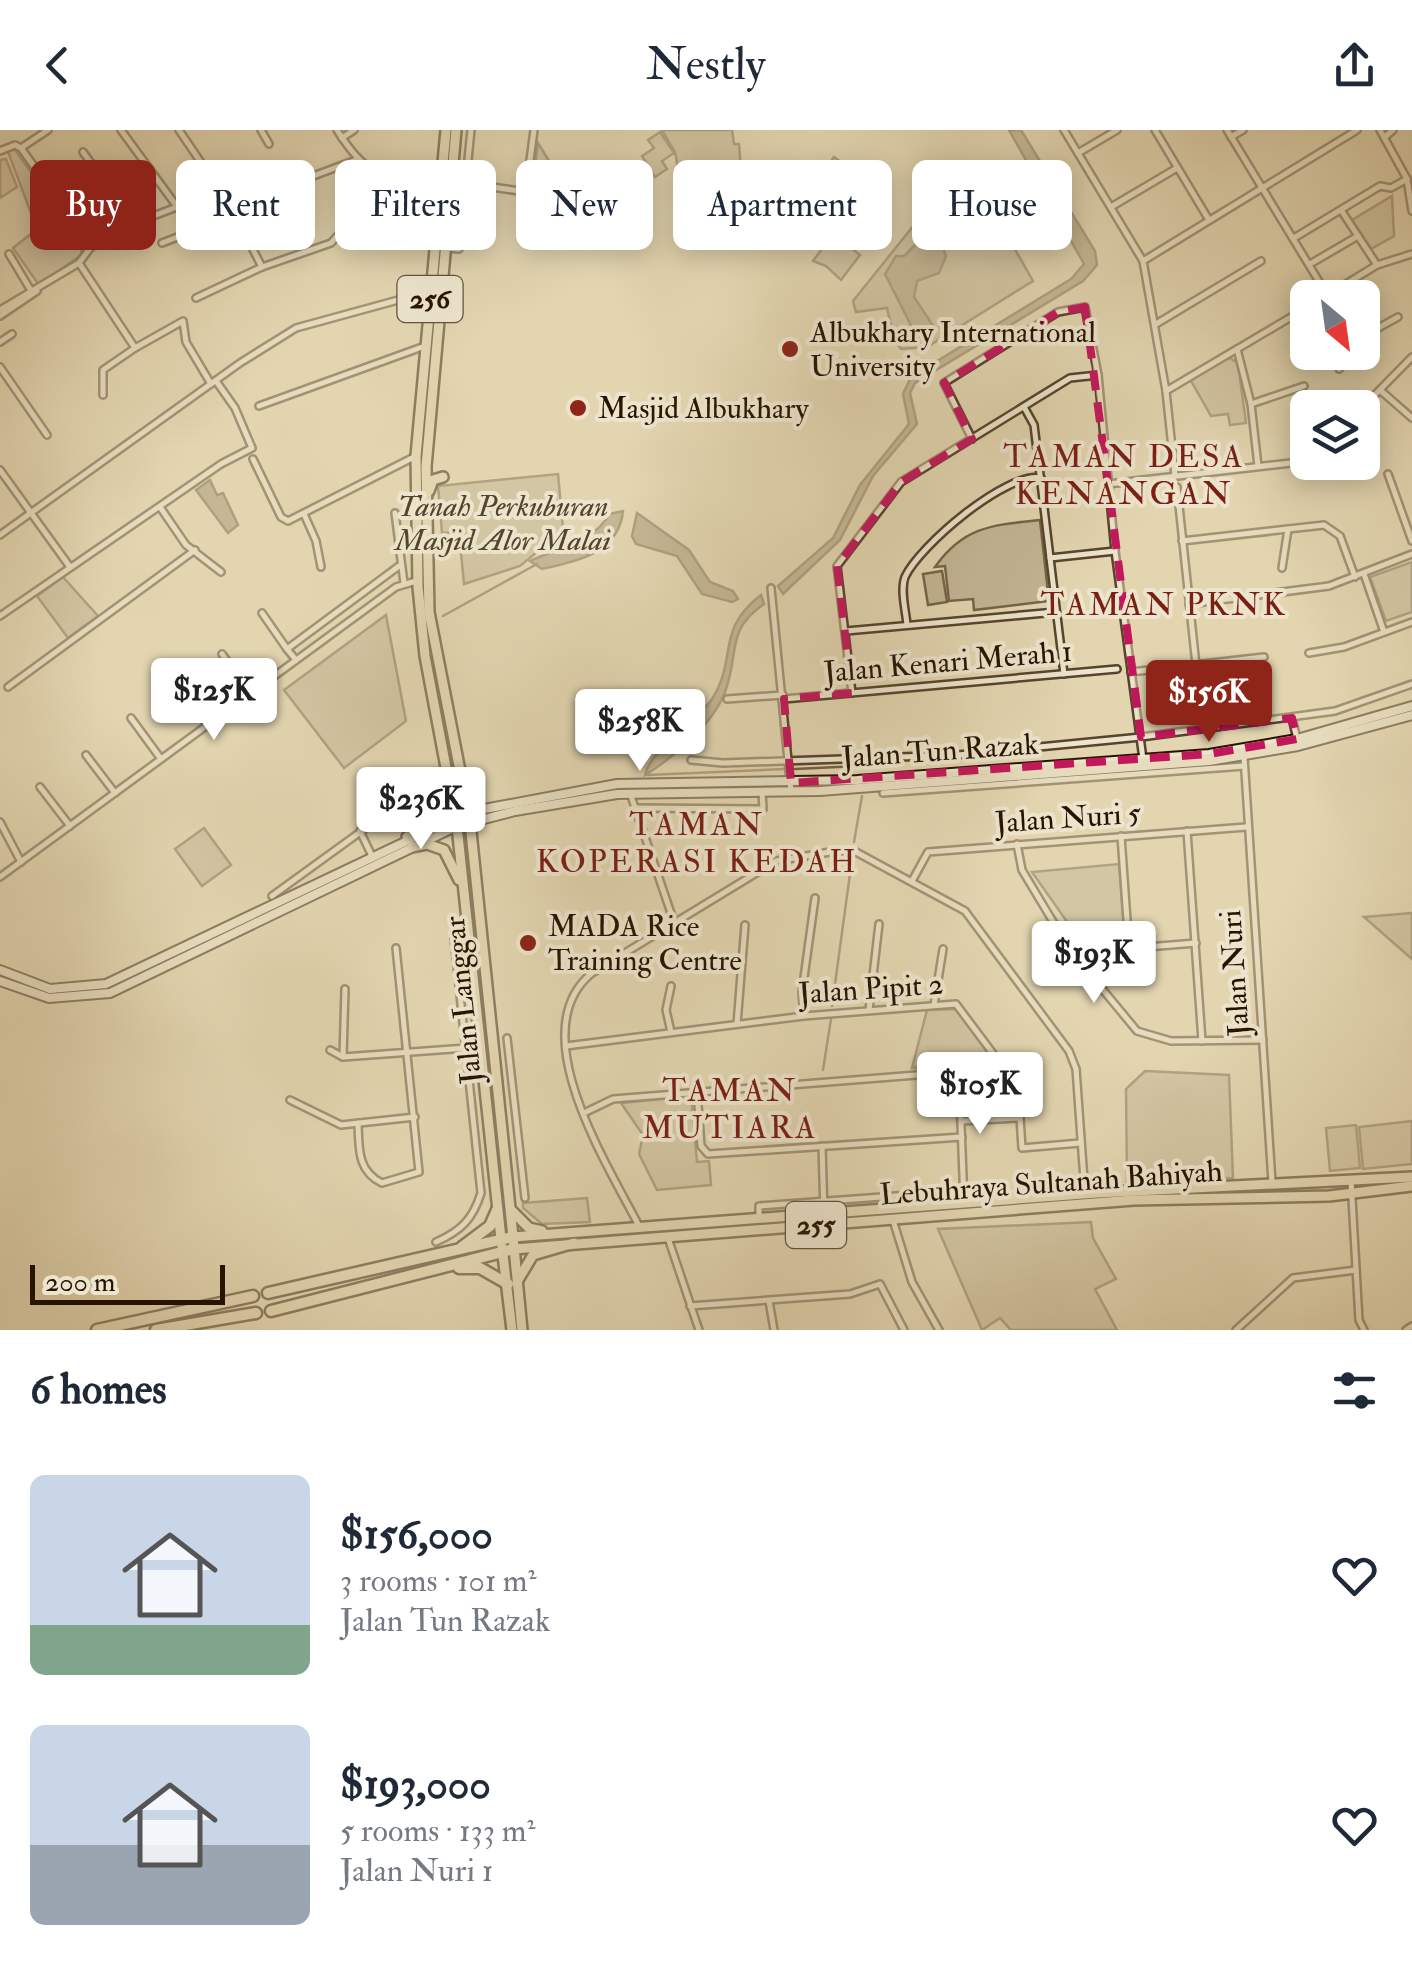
<!DOCTYPE html>
<meta charset="utf-8">
<style>
:root{--surface:#fff;--page:#f6f6f7;--text:#1f2937;--muted:#747a83;--accent:#8f2418}
body{margin:0;font-family:"IM FELL Double Pica",serif;background:var(--page);color:var(--text);height:100vh;display:flex;flex-direction:column;font-size:38px;white-space:nowrap}
*{box-sizing:border-box;margin:0}
p{font-size:32px;color:var(--muted)}
.icon{flex:none;width:55px;height:55px;fill:none;stroke:currentColor;stroke-width:2;stroke-linecap:round;stroke-linejoin:round}
.map{position:relative;height:1200px;overflow:hidden}
.panel{display:flex;flex-direction:column;background:var(--surface);flex:1}
.panel>*{flex:none}
.guide{position:absolute;left:30px;top:30px;width:1352px;height:90px;display:flex;gap:20px}
.needle{width:65px;rotate:151deg}
.tools{position:absolute;left:1290px;top:150px;display:grid;gap:20px}
.tools a{display:grid;place-items:center;width:90px;height:90px;border-radius:15px;background:var(--surface);box-shadow:0 5px 25px #0003;font-size:50px}
.scale{position:absolute;left:30px;bottom:25px;width:195px;box-sizing:border-box;padding-left:10px;border:5px solid #271400;border-top:0;font-size:28px;line-height:35px;white-space:nowrap;color:#271400;-webkit-text-stroke:8px #ece4cc;paint-order:stroke}
.price{position:absolute;translate:-50% -85px;padding:0 22px;border-radius:10px;background:#fff;color:#222;font-size:32px;line-height:65px;filter:drop-shadow(0 2px 5px #0008)}
.price::after{content:'';position:absolute;left:50%;top:60px;width:30px;height:22px;margin-left:-15px;background:inherit;clip-path:polygon(0 0,100% 0,50% 100%)}
.price.active{background:var(--accent);color:#fff}
ul{padding:0;list-style:none}
li{display:flex;align-items:center;gap:30px;height:250px;padding:0 30px}
li span{display:grid;place-items:center;flex:none;width:280px;height:200px;border-radius:15px;color:#555}
li>.icon{margin-inline-start:auto}
span .icon{width:120px;height:120px;fill:#fffc;stroke-width:1}
li b{font-size:42px}
h2{display:flex;justify-content:space-between;align-items:center;height:120px;padding:0 30px;font-size:42px}
.pill{padding:0 35px;border-radius:15px;background:var(--surface);box-shadow:0 5px 25px #0003;font-size:35px;line-height:90px}
.pill.active{background:var(--accent);color:#fff}
header{display:flex;justify-content:space-between;align-items:center;height:130px;padding:0 30px;background:var(--surface);font-size:45px;font-weight:600}
.map>svg:first-child{display:block}
</style>
<header><svg class="icon" aria-label="back" viewBox="0 0 24 24"><path d="M15 5l-7 7 7 7"/></svg>Nestly<svg class="icon" aria-label="share" viewBox="0 0 24 24"><path d="M12 15V3M7 8l5-5 5 5M5 13v7h14v-7"/></svg></header>
<div class="map">
<svg width="1412" height="1200" viewBox="0 0 1412 1200">
<rect width="100%" height="100%" fill="#e2d5b0"/>
<filter id="stains"><feTurbulence type="fractalNoise" baseFrequency=".002" numOctaves="4"/><feColorMatrix values="0 0 0 0 .2 0 0 0 0 .09 0 0 0 0 .02 0 0 0 .5 -.17"/></filter>
<radialGradient id="worn" r=".72"><stop offset=".6" stop-color="#630" stop-opacity="0"/><stop offset="1" stop-color="#630" stop-opacity=".3"/></radialGradient>
<g fill="#c2b492" stroke="#746449" stroke-width="2.5">
<path d="M662,0H732L734,14H739L741,40L680,48L675,22Z"/>
<path d="M660,2L674,23L662,31L667,39L655,47L642,26L654,18L648,10Z"/>
<path d="M538,13L577,77L526,101Z"/>
<path d="M13,17L82,113L81,125L39,155L13,118L37,99L7,19Z"/>
<path d="M834,27L857,44L847,57L824,41Z"/>
<path d="M6,29L17,57L0,68V30Z"/>
<path d="M982,61L1033,151L927,217L901,219L894,209L887,178L856,182L853,171L926,80L951,100Z"/>
<path d="M1392,66L1394,106L1371,119L1352,90Z"/>
<path d="M833,104L860,125L841,150L826,136L813,131Z"/>
<path d="M1228,227L1238,233L1246,293L1230,295L1228,284L1211,286L1190,249Z"/>
<path d="M558,344L564,409L543,417L520,436L464,454L459,402L442,403L438,356Z"/>
<path d="M1040,390L1049,471L974,480L973,469L949,471L945,436L935,437C964,396 993,395 1040,390Z"/>
<path d="M1412,432V482L1386,491L1370,447Z"/>
<path d="M942,441L947,472L928,475L923,444Z"/>
<path d="M63,447L98,486L68,508L37,466Z"/>
<path d="M386,485L406,591L344,638L284,560Z"/>
<path d="M204,698L231,735L202,756L175,719Z"/>
<path d="M1119,734L1125,812L1114,816L1096,804L1082,813L1032,742Z"/>
<path d="M1412,783V829L1364,787Z"/>
<path d="M956,879L993,930L912,938L927,880Z"/>
<path d="M1145,941L1229,945L1233,1048L1127,1052L1126,959Z"/>
<path d="M691,966L697,1032L709,1031L711,1055L657,1060L639,1024L643,1005L621,973Z"/>
<path d="M1412,991V1034L1363,1039L1359,997Z"/>
<path d="M1356,995L1360,1038L1330,1041L1326,998Z"/>
<path d="M587,1068L590,1092L542,1094L523,1078V1073Z"/>
<path d="M1091,1092L1093,1108L1116,1149L1095,1159L1117,1200H1011L1000,1188L982,1200L938,1099Z"/>
</g>
<g fill="#a29374" stroke="#716046" stroke-width="2.5">
<path d="M1009,0H1021L1095,121L1097,135L1083,151L915,253L910,263L917,294L873,346L840,410L783,464L778,456L833,408L860,355L909,294L903,264L911,247L1071,149L1084,134Z"/>
<path d="M922,108L941,113L946,126L939,143L917,151L914,167L934,197L927,211H919L885,144L896,126H904Z"/>
<path d="M210,350L217,365L223,363L238,395L228,403L196,360Z"/>
<path d="M623,381C619,423 577,431 542,439L530,431C558,418 595,412 609,384Z"/>
<path d="M637,383L689,420L710,452L733,461L738,469L732,472L702,464L677,426L636,414L632,406Z"/>
<path d="M761,465L764,474C725,501 740,522 725,562C713,594 673,628 645,645C650,620 695,595 712,569C738,528 715,500 761,465Z"/>
</g>
<g fill="none" stroke-linecap="round" stroke-linejoin="round">
<g stroke="#716046" stroke-width="2.5">
<path d="M443,486L537,434"/>
<path d="M795,639L859,636"/>
<path d="M647,645L785,639"/>
<path d="M854,712L862,666"/>
<path d="M832,876L852,729"/>
<path d="M823,940L831,889"/>
</g>
<g stroke="#56442c" stroke-width="10">
<g id="minor">
<path d="M121,0L178,78"/>
<path d="M179,0L231,77L262,137"/>
<path d="M261,0L269,14"/>
<path d="M337,0C370,53 382,43 441,48"/>
<path d="M1064,0L1143,131L1166,261L1175,346"/>
<path d="M1155,0L1209,90"/>
<path d="M1227,0L1329,168"/>
<path d="M1380,0L1407,49L1412,81"/>
<path d="M1231,7L1243,0"/>
<path d="M1385,7L1393,0"/>
<path d="M342,8L354,0"/>
<path d="M21,18L91,117"/>
<path d="M0,21L15,15L21,18L48,0"/>
<path d="M83,22L134,93"/>
<path d="M1078,23L1117,0"/>
<path d="M465,53L526,62"/>
<path d="M233,76L356,30"/>
<path d="M1111,77L1177,38"/>
<path d="M1341,80L1377,135"/>
<path d="M521,98L534,0"/>
<path d="M1294,108L1380,56L1391,58L1407,49"/>
<path d="M162,113L235,85"/>
<path d="M91,117L135,93L221,60"/>
<path d="M446,118L459,119L471,0"/>
<path d="M9,124L30,159"/>
<path d="M1143,131L1357,0"/>
<path d="M79,133L135,218L183,191L186,212L211,254"/>
<path d="M1310,134L1358,106"/>
<path d="M196,168L262,137L331,113L340,103"/>
<path d="M1323,168L1377,135L1412,124"/>
<path d="M0,180L79,133L91,117"/>
<path d="M0,186L37,161"/>
<path d="M1156,194L1261,131"/>
<path d="M1362,207L1398,187"/>
<path d="M0,212L12,204"/>
<path d="M1237,219L1251,274L1258,336"/>
<path d="M0,237L47,305"/>
<path d="M1339,239L1355,222"/>
<path d="M1380,260L1412,288"/>
<path d="M1166,261L1308,177"/>
<path d="M103,265V240L135,218"/>
<path d="M1251,274L1304,256"/>
<path d="M259,276L425,216"/>
<path d="M1024,277L1034,295L1064,544"/>
<path d="M1362,278L1412,227"/>
<path d="M972,309L944,253L1058,182L1085,177L1098,245L1115,421L1143,629"/>
<path d="M253,329L281,387L288,391L416,326"/>
<path d="M0,340L70,437"/>
<path d="M1388,344L1412,411"/>
<path d="M1315,345L1333,332"/>
<path d="M1108,354L1308,331"/>
<path d="M1177,357L1196,535"/>
<path d="M160,377L186,415L221,442"/>
<path d="M395,383L404,453"/>
<path d="M304,384L316,411L321,437"/>
<path d="M0,405L240,233L296,198L431,161"/>
<path d="M1182,411L1324,395L1340,406L1355,447"/>
<path d="M1050,428L1115,421"/>
<path d="M1282,438L1288,399"/>
<path d="M1364,444L1384,502"/>
<path d="M771,458L791,661"/>
<path d="M1189,474L1329,456L1412,424"/>
<path d="M262,483L287,519"/>
<path d="M0,486L221,334L252,318L235,278L216,251"/>
<path d="M907,495C906,482 900,460 905,447C919,416 1007,341 1041,348"/>
<path d="M846,501L1056,482"/>
<path d="M1309,523L1344,517L1412,492"/>
<path d="M222,524L251,564"/>
<path d="M296,530L287,519L399,436"/>
<path d="M1131,542L1264,527"/>
<path d="M177,555L208,595"/>
<path d="M8,557L195,420"/>
<path d="M852,563L837,436L901,352L1070,248L1098,245"/>
<path d="M727,569L783,565"/>
<path d="M784,569L1117,539"/>
<path d="M131,588L161,629"/>
<path d="M1292,588L1297,609"/>
<path d="M86,625L115,663"/>
<path d="M1244,627L1272,1052"/>
<path d="M691,630L723,633L958,625L1141,607L1335,581L1412,554"/>
<path d="M40,657L70,696"/>
<path d="M630,663L674,792"/>
<path d="M883,663L1244,636"/>
<path d="M634,678L763,679L762,662"/>
<path d="M0,692L21,732"/>
<path d="M360,701L371,724"/>
<path d="M1187,701L1202,911"/>
<path d="M1121,706L1129,818"/>
<path d="M1017,714L1022,740L1070,820L1137,901L1171,911L1263,910"/>
<path d="M0,747L396,457L416,451"/>
<path d="M912,751L928,722L1246,697"/>
<path d="M272,766L439,645"/>
<path d="M1090,843L1122,819L1196,813"/>
<path d="M345,859L343,927L480,917"/>
<path d="M934,875L943,819"/>
<path d="M869,880L879,794"/>
<path d="M804,886L802,862L815,768"/>
<path d="M737,894L745,795"/>
<path d="M671,902L666,880L671,856"/>
<path d="M507,908L525,1068"/>
<path d="M566,916L804,886L956,874L1018,957L1022,1018L1080,1013"/>
<path d="M330,920L343,927"/>
<path d="M959,942L964,1073"/>
<path d="M697,961L701,1016L708,1024L962,1007"/>
<path d="M290,970L341,995L415,987"/>
<path d="M584,983L613,969L1005,938"/>
<path d="M962,991L1019,988"/>
<path d="M358,993C359,1018 357,1041 382,1053L419,1042L396,818"/>
<path d="M822,1016L824,1083"/>
<path d="M1351,1051L1359,1190L1364,1200"/>
<path d="M759,1087V1076L964,1061"/>
<path d="M893,1090L912,1152L939,1200"/>
<path d="M639,1096C608,1035 521,901 592,843L776,731L836,721L856,722L965,781L1069,921L1076,939L1085,1064"/>
<path d="M668,1108L699,1200"/>
<path d="M436,1112C461,1101 473,1089 481,1063L454,808L458,799L468,798"/>
<path d="M769,1171L774,1200"/>
<path d="M690,1176L850,1164L880,1154L904,1200"/>
<path d="M1236,1200L1293,1148L1356,1140"/>
<path d="M1406,1200L1412,1196"/>
</g>
</g>
<g stroke="#271400" stroke-width="12">
<g id="secondary">
<path d="M0,840L50,859L106,854L468,682L617,654L857,650L1209,624L1297,609L1412,576"/>
<path d="M0,851L49,868L110,863L457,696L515,681L617,664L820,661L1209,631L1298,616L1412,585"/>
</g>
</g>
<g stroke="#271400" stroke-width="14">
<g id="primary">
<path d="M446,0L416,326L418,457L425,526L457,696L501,1109"/>
<path d="M456,0L426,337L429,482L470,692L513,1107L1096,1063L1412,1047"/>
<path d="M429,361L433,350L443,347"/>
<path d="M407,707L431,690L450,658"/>
<path d="M412,717L427,714L444,720L459,750"/>
<path d="M511,1080L529,1098L542,1101"/>
<path d="M514,1119L1134,1070L1329,1066L1412,1056"/>
</g>
</g>
<g stroke="#271400" stroke-width="14">
<g id="trunk">
<path d="M513,1107L522,1200"/>
<path d="M502,1117L512,1200"/>
<path d="M518,1150L533,1125L574,1113"/>
</g>
</g>
<g stroke="#271400" stroke-width="15">
<g id="motorway">
<path d="M462,1117L490,1096L497,1080"/>
<path d="M459,1138H480L508,1154"/>
<path d="M268,1163L513,1107"/>
<path d="M271,1181L514,1119"/>
<path d="M97,1200L253,1166"/>
<path d="M156,1200L256,1183"/>
</g>
</g>
<use href="#minor" stroke="#ece4cc" stroke-width="5"/>
<use href="#secondary" stroke="#ece4cc" stroke-width="8"/>
<use href="#primary" stroke="#e2d5b0" stroke-width="9"/>
<use href="#trunk" stroke="#e2d5b0" stroke-width="9"/>
<use href="#motorway" stroke="#e2d5b0" stroke-width="10"/>
</g>
<path d="M0 0H1412V1200H0ZM1085,177L1141,607L1292,588L1297,609L1209,624L791,653L784,569L852,563L837,436L901,352L972,309L944,253L1058,182Z" fill="#e2d5b0" fill-opacity=".55" fill-rule="evenodd"/>
<path fill="none" stroke="#c2185b" stroke-width="8" stroke-dasharray="20 12" stroke-linejoin="round" d="M1085,177L1141,607L1292,588L1297,609L1209,624L791,653L784,569L852,563L837,436L901,352L972,309L944,253L1058,182Z"/>
<g fill="#8f2418" stroke="#ece4cc" stroke-width="4">
<circle cx="790" cy="219" r="10"/>
<circle cx="578" cy="278" r="10"/>
<circle cx="528" cy="813" r="10"/>
</g>
<g text-anchor="middle" dominant-baseline="central" stroke-width="8" stroke-linejoin="round" paint-order="stroke">
<g fill="#ece4cc" stroke="#62523d" stroke-width="2.5">
<rect x="397.5" y="146" width="65" height="46" rx="8"/>
<rect x="786" y="1072" width="60" height="46" rx="8"/>
</g>
<g font-size="28" font-weight="bold" fill="#271400">
<text x="430" y="169">256</text>
<text x="816" y="1095">255</text>
</g>
<g font-size="30" fill="#271400" stroke="#ece4cc" text-anchor="start">
<text x="810" y="202">Albukhary International<tspan x="810" dy="34">University</tspan></text>
<text x="598" y="278">Masjid Albukhary</text>
<text x="548" y="796">MADA Rice<tspan x="548" dy="34">Training Centre</tspan></text>
</g>
<g font-size="30" font-style="italic" fill="#56442c" stroke="#ece4cc">
<text x="503" y="376">Tanah Perkuburan<tspan x="503" dy="34">Masjid Alor Malai</tspan></text>
</g>
<g font-size="30" fill="#271400" stroke="#ece4cc">
<text transform="translate(948 532) rotate(-5)">Jalan Kenari Merah 1</text>
<text transform="translate(940 621) rotate(-4)">Jalan Tun Razak</text>
<text transform="translate(1068 688) rotate(-4)">Jalan Nuri 5</text>
<text transform="translate(1235 843) rotate(-94)">Jalan Nuri</text>
<text transform="translate(871 859) rotate(-4)">Jalan Pipit 2</text>
<text transform="translate(463 870) rotate(-96)">Jalan Langgar</text>
<text transform="translate(1051 1053) rotate(-4)">Lebuhraya Sultanah Bahiyah</text>
</g>
<g font-size="32" letter-spacing="2.5" fill="#7a1f14" stroke="#ece4cc">
<text x="1124" y="327">TAMAN DESA<tspan x="1124" dy="37">KENANGAN</tspan></text>
<text x="1164" y="475">TAMAN PKNK</text>
<text x="697" y="695">TAMAN<tspan x="697" dy="37">KOPERASI KEDAH</tspan></text>
<text x="730" y="961">TAMAN<tspan x="730" dy="37">MUTIARA</tspan></text>
</g>
</g>
<rect width="100%" height="100%" filter="url(#stains)"/>
<rect width="100%" height="100%" fill="url(#worn)"/>
</svg>
<div class="tools">
<a><svg class="needle" viewBox="-14 -14 28 28"><path d="M0-13l5 13h-10z" fill="#e53935"/><path d="M0 13l5-13h-10z" fill="#747a83"/></svg></a>
<a><svg class="icon" aria-label="layers" viewBox="0 0 24 24"><path d="M12 4l9 5-9 5-9-5zM3 14l9 5 9-5"/></svg></a>
</div>
<div class="scale">200 m</div>
<b class="price" style="left:214px;top:613px">$125K</b>
<b class="price active" style="left:1209px;top:615px">$156K</b>
<b class="price" style="left:640px;top:644px">$258K</b>
<b class="price" style="left:421px;top:722px">$236K</b>
<b class="price" style="left:1094px;top:876px">$193K</b>
<b class="price" style="left:980px;top:1007px">$105K</b>
<div class="guide">
<a class="pill active">Buy</a>
<a class="pill">Rent</a>
<a class="pill">Filters</a>
<a class="pill">New</a>
<a class="pill">Apartment</a>
<a class="pill">House</a>
</div>
</div>
<section class="panel">
<h2>6 homes<svg class="icon" aria-label="filters" viewBox="0 0 24 24"><path d="M4 7h16M4 17h16"/><circle cx="9" cy="7" r="2"/><circle cx="15" cy="17" r="2"/></svg></h2>
<ul>
<li><span style="background:linear-gradient(#c9d6e8 75%,#7fa58c 0)"><svg class="icon" aria-label="home" viewBox="0 0 24 24"><path d="M3 11l9-7 9 7M6 9v11h12V9"/></svg></span><div><b>$156,000</b><p>3 rooms · 101 m²</p><p>Jalan Tun Razak</p></div><svg class="icon" aria-label="heart" viewBox="0 0 24 24"><path d="M12 20l-8-8c-3-5 5-10 8-4 3-6 11-1 8 4z"/></svg></li>
<li><span style="background:linear-gradient(#c9d6e8 60%,#9aa5b1 0)"><svg class="icon" aria-label="home" viewBox="0 0 24 24"><path d="M3 11l9-7 9 7M6 9v11h12V9"/></svg></span><div><b>$193,000</b><p>5 rooms · 133 m²</p><p>Jalan Nuri 1</p></div><svg class="icon" aria-label="heart" viewBox="0 0 24 24"><path d="M12 20l-8-8c-3-5 5-10 8-4 3-6 11-1 8 4z"/></svg></li>
</ul>
</section>
